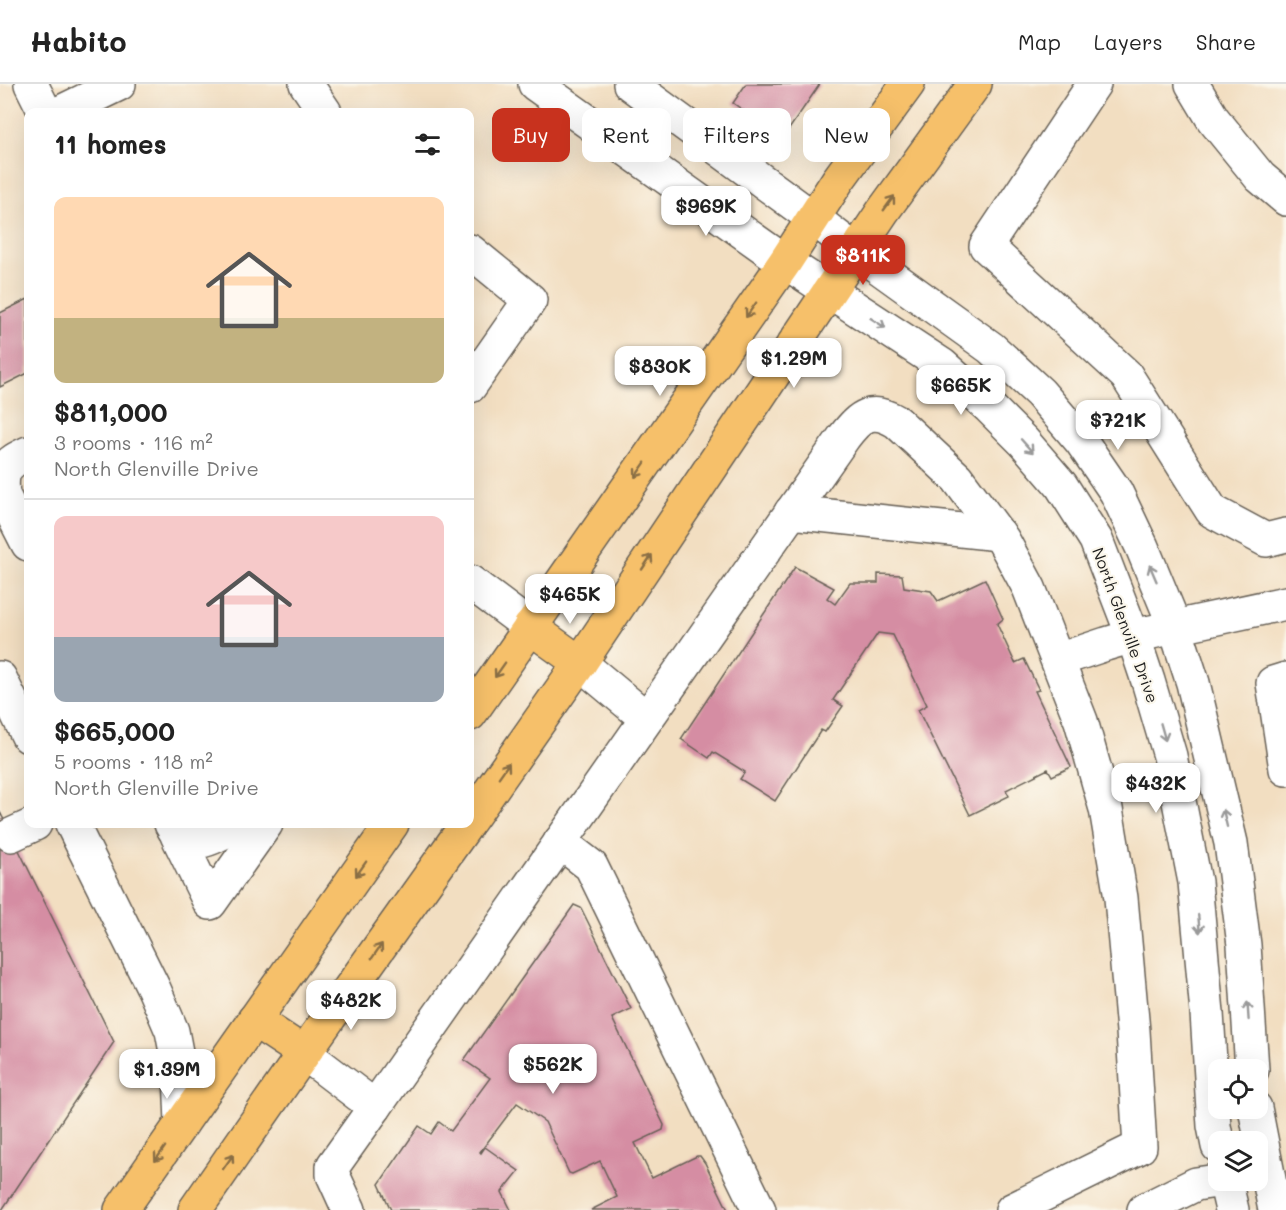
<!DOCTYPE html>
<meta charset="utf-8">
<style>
:root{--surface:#fff;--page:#f2f2f2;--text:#222;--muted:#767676;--line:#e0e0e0;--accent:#c8321e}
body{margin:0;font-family:Mali,sans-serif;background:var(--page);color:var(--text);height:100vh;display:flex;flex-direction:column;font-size:22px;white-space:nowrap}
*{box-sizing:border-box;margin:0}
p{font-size:20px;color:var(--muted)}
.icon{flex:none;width:33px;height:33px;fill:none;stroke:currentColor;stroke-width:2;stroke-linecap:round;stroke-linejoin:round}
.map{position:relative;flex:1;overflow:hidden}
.panel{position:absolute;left:24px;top:24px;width:450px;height:720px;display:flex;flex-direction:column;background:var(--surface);border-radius:12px;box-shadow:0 6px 24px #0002}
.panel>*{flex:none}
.banner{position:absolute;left:492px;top:24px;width:570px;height:54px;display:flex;gap:12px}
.buttons{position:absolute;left:1208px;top:975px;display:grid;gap:12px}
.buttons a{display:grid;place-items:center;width:60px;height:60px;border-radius:12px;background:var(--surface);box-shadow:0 6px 24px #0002;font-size:30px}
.price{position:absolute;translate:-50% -51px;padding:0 14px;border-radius:12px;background:#fff;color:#222;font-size:20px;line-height:39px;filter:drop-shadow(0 2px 3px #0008)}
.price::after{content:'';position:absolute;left:50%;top:36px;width:18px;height:14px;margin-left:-9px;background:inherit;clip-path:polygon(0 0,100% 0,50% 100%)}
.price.active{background:var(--accent);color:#fff}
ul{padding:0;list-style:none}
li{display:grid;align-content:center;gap:12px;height:318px;padding:0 30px}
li+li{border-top:2px solid var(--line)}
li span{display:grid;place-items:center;height:186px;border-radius:12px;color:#555}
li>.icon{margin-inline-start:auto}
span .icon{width:108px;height:108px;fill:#fffc;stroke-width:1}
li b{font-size:26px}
h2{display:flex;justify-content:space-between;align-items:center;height:72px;padding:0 30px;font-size:26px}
.chip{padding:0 21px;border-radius:12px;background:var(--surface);box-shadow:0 6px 24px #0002;font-size:21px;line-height:54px}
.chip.active{background:var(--accent);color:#fff}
header{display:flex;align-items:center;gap:36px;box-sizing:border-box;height:84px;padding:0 30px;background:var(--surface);border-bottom:2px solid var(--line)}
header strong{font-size:28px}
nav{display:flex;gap:33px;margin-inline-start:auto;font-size:21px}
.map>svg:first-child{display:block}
</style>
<header>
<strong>Habito</strong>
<nav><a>Map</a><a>Layers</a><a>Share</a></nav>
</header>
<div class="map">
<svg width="1286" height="1126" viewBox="0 0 1286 1126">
<rect width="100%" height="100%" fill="#fbf7ec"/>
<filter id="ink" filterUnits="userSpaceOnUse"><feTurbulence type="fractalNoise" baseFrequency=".0167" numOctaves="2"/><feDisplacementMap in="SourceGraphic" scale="12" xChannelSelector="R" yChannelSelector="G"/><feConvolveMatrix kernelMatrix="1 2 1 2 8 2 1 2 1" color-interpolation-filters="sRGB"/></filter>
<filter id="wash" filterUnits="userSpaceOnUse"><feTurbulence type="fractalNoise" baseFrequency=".008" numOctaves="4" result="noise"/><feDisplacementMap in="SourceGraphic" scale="24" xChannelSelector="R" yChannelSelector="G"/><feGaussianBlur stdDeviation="1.35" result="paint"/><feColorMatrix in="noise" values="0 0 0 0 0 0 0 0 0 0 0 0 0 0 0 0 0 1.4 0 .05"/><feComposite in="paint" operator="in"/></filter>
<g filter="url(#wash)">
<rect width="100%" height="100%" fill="#f2dec1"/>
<g id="blocks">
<g fill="#d58da3">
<path d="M746,0H820L783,54L733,19Z"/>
<path d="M28,215V289L0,303V229Z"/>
<path d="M795,483L834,504L827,514L835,520L850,499H878V490L902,491L904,503L931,507L938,517L985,495L1003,535L997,540L1015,579L1024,575L1039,606L1035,607L1071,683L1052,692L1048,685L1006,706L1009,712L970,731L918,626L927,621L893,551L878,549L833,616L843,622L825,648L821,646L775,717L740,695L745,688L713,668L709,674L681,655Z"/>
<path d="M0,728L114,958L2,1126H0Z"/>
<path d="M574,821L581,824L631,925L612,934L664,1041L663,1046L635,1059L652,1094L697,1072H700L705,1079L728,1126H591L617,1113L600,1077L572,1090L569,1089L545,1038L517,1019L480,1068L481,1069L485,1063L519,1087L502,1108L511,1126H391L379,1100L419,1042L431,1050L439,1038L451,1047L490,994L464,976Z"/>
</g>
</g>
</g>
<g filter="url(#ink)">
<use href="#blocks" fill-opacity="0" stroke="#676056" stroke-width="1.5"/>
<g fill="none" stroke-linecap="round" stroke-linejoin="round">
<g stroke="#676056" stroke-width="36">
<g id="minor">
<path d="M31,0L45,28"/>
<path d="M306,0L325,28"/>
<path d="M535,0L785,178L942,281L989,323L1024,358L1061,401L1096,456L1133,552L1148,597L1170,672L1195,798L1207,929L1214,1042L1218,1062"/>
<path d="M630,0L813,134L856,167L991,264L1040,309L1081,357L1116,408L1142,463L1175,543L1193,599L1231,759L1244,861L1252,986"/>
<path d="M1094,0L986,162L1126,291L1212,427L1266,456L1286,451"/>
<path d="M1192,0L1213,35L1260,93L1286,115"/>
<path d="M61,28L119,0"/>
<path d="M470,167L530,216L470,302"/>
<path d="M28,369C7,379 0,384 3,411L28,460"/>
<path d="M791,428L999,450"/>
<path d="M470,498L530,543"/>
<path d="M1058,576L1106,560L1133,552L1286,519"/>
<path d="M580,579L646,634"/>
<path d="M0,594L28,652"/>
<path d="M1286,595L1273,599L1286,685"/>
<path d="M72,740L154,905L172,947L180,989L182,1039"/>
<path d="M171,740C188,773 214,752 239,740"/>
<path d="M11,751L35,740"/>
<path d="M177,751L210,819L266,740"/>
<path d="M560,758L591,782L759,1126"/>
<path d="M304,969L375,1023L844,353C861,331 871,323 897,338L957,394L1003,456L1029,504L1081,637L1106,725L1121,814L1133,947L1140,1063L1012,1126"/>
<path d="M1255,1024L1275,1126"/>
<path d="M1225,1096L1232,1126"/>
<path d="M349,1126L333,1091V1082L375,1023"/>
<path d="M1144,1126L1196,1100L1224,1096"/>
</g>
</g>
<g stroke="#676056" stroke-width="36">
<g id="major">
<path d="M530,543L580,579"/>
<path d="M470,630L785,178L838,96L908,0"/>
<path d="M470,736L580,579L883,127L975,0"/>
<path d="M254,936L304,969"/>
<path d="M121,1126L392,740"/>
<path d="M195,1126L304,969L467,740"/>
</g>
</g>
<use href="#minor" stroke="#fff" stroke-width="33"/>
<use href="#major" stroke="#f6c06b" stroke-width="33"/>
</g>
<defs><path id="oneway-shaft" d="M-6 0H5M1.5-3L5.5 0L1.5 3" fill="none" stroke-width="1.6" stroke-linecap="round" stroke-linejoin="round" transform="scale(1.5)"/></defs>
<g stroke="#896e44">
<use href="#oneway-shaft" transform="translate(889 119) rotate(-54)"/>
<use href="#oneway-shaft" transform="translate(751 226) rotate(125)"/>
<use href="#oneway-shaft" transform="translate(640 386) rotate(125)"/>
<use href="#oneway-shaft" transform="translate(647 478) rotate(-56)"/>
<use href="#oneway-shaft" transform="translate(500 586) rotate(125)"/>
<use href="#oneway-shaft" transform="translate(504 686) rotate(-55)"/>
<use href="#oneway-shaft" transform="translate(361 785) rotate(125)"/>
<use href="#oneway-shaft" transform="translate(377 867) rotate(-55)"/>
<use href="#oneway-shaft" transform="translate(160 1070) rotate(125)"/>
<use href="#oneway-shaft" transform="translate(228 1078) rotate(-55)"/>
</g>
<g stroke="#999">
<use href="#oneway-shaft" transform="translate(878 239) rotate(33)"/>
<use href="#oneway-shaft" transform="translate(1027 362) rotate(48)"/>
<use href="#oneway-shaft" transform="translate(1153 489) rotate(-113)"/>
<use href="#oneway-shaft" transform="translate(1163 648) rotate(74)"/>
<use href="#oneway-shaft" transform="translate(1225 734) rotate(-103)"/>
<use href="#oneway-shaft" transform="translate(1199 840) rotate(85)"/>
<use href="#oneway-shaft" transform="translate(1248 927) rotate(-94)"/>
</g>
</g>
<g text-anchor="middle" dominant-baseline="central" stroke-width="4.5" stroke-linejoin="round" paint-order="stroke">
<g font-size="16" fill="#1c1c1c" stroke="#fbf7ec">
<text transform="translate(1126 541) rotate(70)">North Glenville Drive</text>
</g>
</g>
</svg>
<div class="buttons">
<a><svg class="icon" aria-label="locate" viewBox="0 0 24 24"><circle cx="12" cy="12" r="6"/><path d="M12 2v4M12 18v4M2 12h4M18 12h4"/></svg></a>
<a><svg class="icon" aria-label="layers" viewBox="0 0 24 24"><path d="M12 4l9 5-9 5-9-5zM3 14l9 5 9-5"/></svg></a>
</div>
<b class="price" style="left:706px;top:153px">$969K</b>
<b class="price active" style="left:863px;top:202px">$811K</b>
<b class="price" style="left:794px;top:305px">$1.29M</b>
<b class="price" style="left:660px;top:313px">$830K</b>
<b class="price" style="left:961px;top:332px">$665K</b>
<b class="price" style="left:1118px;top:367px">$721K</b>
<b class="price" style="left:570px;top:541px">$465K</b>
<b class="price" style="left:1156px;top:730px">$432K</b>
<b class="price" style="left:351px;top:947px">$482K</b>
<b class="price" style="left:553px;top:1011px">$562K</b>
<b class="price" style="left:167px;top:1016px">$1.39M</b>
<div class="banner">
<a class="chip active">Buy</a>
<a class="chip">Rent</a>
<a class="chip">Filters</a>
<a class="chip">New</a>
</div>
<section class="panel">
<h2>11 homes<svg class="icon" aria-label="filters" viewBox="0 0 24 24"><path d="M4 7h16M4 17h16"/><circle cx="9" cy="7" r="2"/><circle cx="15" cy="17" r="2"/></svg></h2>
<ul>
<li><span style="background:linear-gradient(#ffd9b3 65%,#c2b280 0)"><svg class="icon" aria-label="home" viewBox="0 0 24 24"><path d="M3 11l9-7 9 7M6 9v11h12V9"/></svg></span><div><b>$811,000</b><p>3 rooms · 116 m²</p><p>North Glenville Drive</p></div></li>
<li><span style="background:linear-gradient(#f6c9c9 65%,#9aa5b1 0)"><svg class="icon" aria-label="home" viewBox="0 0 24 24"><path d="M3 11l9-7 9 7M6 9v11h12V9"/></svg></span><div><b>$665,000</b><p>5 rooms · 118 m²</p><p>North Glenville Drive</p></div></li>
</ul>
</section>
</div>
